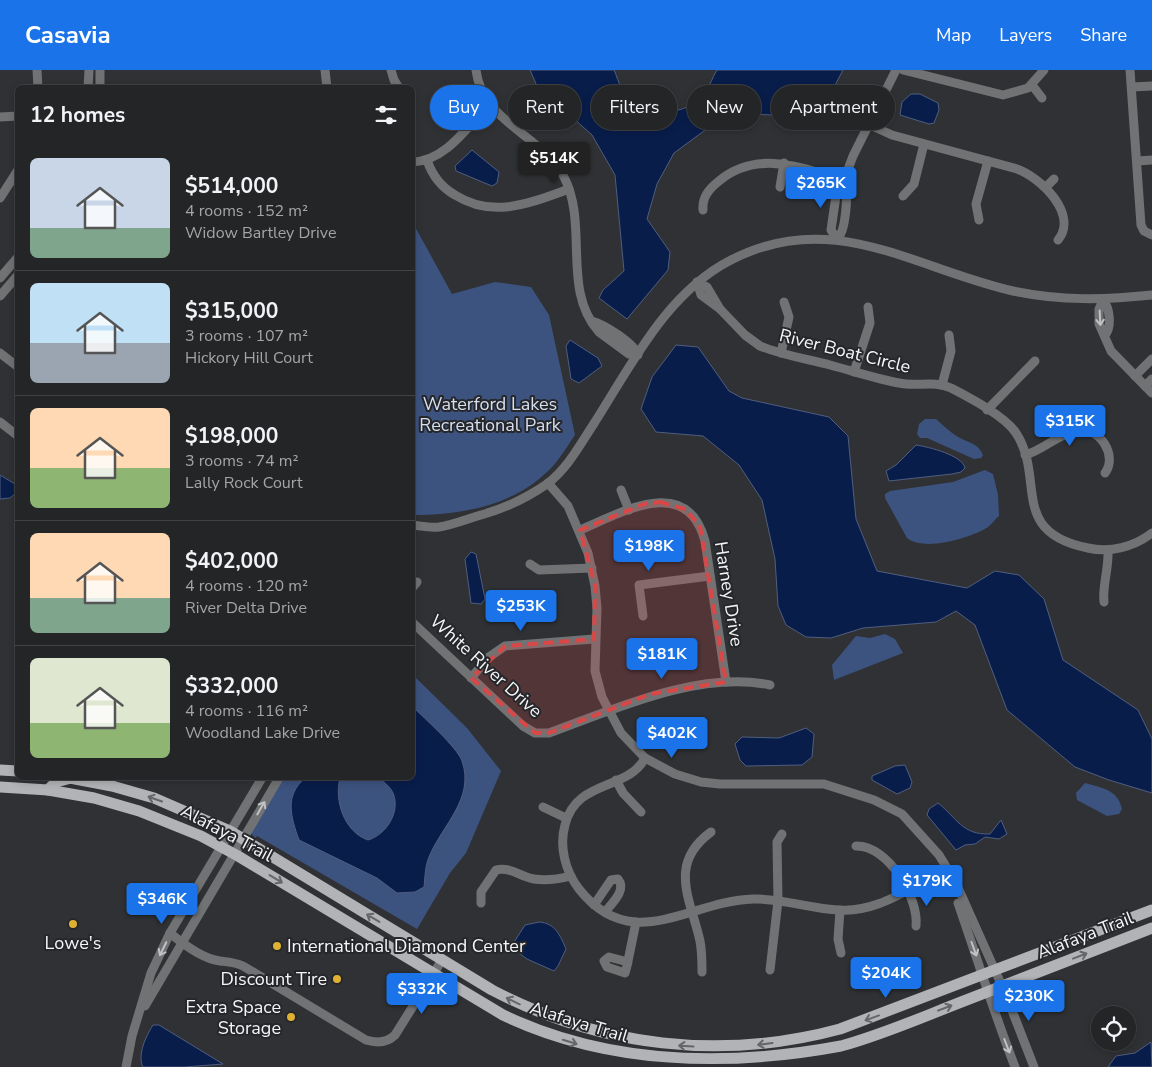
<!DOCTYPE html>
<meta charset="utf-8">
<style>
:root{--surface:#232527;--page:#2b2d2f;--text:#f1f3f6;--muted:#a3a5a7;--line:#404244;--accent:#1a73e8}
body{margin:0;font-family:"Nunito Sans",sans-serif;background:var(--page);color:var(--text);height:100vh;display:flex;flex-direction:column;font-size:19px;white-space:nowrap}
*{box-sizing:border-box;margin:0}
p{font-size:16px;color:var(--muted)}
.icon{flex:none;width:28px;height:28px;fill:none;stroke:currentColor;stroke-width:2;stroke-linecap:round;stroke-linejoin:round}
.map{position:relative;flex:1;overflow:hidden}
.panel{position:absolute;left:15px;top:15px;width:400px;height:695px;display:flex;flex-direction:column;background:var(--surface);border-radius:8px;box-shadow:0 2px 8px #0003,0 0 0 1px var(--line)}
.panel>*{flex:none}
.hud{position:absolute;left:430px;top:15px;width:475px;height:45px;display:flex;gap:10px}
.tools{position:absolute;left:1091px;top:936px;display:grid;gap:10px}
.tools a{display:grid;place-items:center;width:45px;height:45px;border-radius:50%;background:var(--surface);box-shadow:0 2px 8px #0003,0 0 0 1px var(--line);font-size:25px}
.price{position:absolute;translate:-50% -42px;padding:0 11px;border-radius:5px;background:var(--accent);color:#fff;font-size:16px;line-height:32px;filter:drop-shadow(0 1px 2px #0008)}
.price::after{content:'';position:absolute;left:50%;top:30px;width:15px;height:11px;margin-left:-8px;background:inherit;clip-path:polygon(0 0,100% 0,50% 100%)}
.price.on{background:#222;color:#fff}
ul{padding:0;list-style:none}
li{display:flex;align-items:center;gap:15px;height:125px;padding:0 15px}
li+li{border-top:1px solid var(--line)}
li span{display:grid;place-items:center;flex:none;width:140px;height:100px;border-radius:8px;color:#555}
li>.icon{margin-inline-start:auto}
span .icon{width:60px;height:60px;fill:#fffc;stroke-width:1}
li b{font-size:21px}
h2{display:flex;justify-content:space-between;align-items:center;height:60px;padding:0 15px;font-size:21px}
.tag{padding:0 18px;border-radius:22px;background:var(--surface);box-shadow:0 2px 8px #0003,0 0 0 1px var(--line);font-size:18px;line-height:45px}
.tag.on{background:var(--accent);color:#fff}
header{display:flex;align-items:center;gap:30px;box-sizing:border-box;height:70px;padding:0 25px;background:var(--accent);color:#fff}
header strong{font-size:24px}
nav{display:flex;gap:28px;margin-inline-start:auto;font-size:18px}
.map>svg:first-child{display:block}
</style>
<header>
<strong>Casavia</strong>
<nav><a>Map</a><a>Layers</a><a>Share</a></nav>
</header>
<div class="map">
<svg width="1152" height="997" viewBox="0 0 1152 997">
<rect width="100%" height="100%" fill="#2f3134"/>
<g fill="#3d537f">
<path d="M413,153L452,224L495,212L531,217L549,245L575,365C568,375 561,387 553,396C517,435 463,445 413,445Z"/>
<path d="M925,349H936C943,355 950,362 958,367C969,373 978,373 983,385L981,388L974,389L927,368H920L917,364L919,354Z"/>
<path d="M985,400L993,404L998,425L999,446C995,449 992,454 988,457C971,468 924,482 907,468L885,428V424L890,421L953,412Z"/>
<path d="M885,564L895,569L903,583L834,610L832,595L856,566L870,568Z"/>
<path d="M413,605L467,658L501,701L466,783L450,803L417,859L257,766L255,768L251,763L282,708H412Z"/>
<path d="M1085,713C1103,718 1118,720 1122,739L1119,744L1107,746L1077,730L1076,723Z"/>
</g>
<g fill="#091d4b" stroke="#505e7f">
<path d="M530,0H614C617,6 618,13 622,18C641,43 677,50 701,28C708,21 712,8 717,0H843L823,38L797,46L749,44L708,58L674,83L657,114L647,149L670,182L668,200L627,249L599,228L603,220L624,201L615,105L592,65L537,16Z"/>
<path d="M911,24H920L938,33L939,40L934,53L929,54L900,45L902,32Z"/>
<path d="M472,80L499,102L497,113L492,116L456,101L455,96Z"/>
<path d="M570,270L598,288L602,296L579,313L571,309L566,276Z"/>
<path d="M676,275L698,277L729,321L742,328L829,347L848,366L856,449L877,501L967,518L995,501L1019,505L1044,529L1063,590L1138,640L1152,669V723L1109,710L1075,697L1007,640L975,555L956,541L936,552L863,558L831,568L806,567L786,555L778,536L775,489L762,430L739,395L703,366L656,362L641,339L652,307Z"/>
<path d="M916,375C929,377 962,385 965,398L961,402L952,404L889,411L886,401L896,395Z"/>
<path d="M0,405L15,414L16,423L10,428L0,429Z"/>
<path d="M471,482L476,484L485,529L481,534L471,533L465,489Z"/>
<path d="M413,637C424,648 457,677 462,691C475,729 442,755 429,787C425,796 425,808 424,817L415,822L397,823L377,808L299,770C291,747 284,726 305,708H340C334,730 344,762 368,770C386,765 401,742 393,723C391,718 384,712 380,708H412Z"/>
<path d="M806,658L814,664L812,687L802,695L746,696L740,690L735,674L742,667L779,668Z"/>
<path d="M905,695L912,712L910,718L897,724L872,710V706L895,696Z"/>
<path d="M938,733C957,748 962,765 990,764L1001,750L1007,764L999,769L985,767L975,774L965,775L956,780L927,745L929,739Z"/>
<path d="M539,852C555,853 560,865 566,879L558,896L554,901L527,889L511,877L525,855Z"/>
<path d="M153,955H159L223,994L185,997H143C137,985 146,966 153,955Z"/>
<path d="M1151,972L1152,997H1108L1116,986L1135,983Z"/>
</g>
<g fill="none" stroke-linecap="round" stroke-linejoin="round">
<g stroke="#717274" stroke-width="9">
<path d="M37,0L38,18"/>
<path d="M100,0V18"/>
<path d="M325,0L327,18"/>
<path d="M391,0L394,10L399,18"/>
<path d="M476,0C482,52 542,65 564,107C589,155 561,220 599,262L629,284L638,285C635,274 604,254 592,251"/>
<path d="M903,0L1003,25L1028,18L1044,0"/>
<path d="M1130,0L1141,155L1144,161L1152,165"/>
<path d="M1032,15L1042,28"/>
<path d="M1132,17L1152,16"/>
<path d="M88,18L89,0"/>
<path d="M0,47L18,46"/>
<path d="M868,54L892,65L1017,99C1040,107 1079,144 1058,170"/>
<path d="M427,90C432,105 441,117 455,125C493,149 530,133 569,119"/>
<path d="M1137,91L1152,90"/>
<path d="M412,92C446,91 468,56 489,34"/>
<path d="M844,110C849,121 846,162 837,169L831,160L837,119L844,110L853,86L896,0"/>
<path d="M780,117L784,93"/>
<path d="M1046,117L1054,109"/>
<path d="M903,126L914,114L924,74"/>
<path d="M0,128L18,100"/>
<path d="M703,140C702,127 709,119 719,111C757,79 802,98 844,110"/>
<path d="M979,150L976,134L988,91"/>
<path d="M0,208L18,187"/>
<path d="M697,212L701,225L720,239L745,265L760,276C782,285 807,289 830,295C853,301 876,309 899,313C917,317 934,310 951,318C970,328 1005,346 1016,363C1046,409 1008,462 1088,478C1110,483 1134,477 1152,463"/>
<path d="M697,212L707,217L720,239"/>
<path d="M0,226L18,205"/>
<path d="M1105,265C1112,257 1110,238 1103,230L1099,239V254L1111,281L1152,323"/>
<path d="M0,283L18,297"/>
<path d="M781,283L789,247L784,232"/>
<path d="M854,302L870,253L868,237"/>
<path d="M1135,306L1152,289"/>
<path d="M942,315L951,281L949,265"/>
<path d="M1145,316L1152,309"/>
<path d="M987,340L1035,291"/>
<path d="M0,352L18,366"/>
<path d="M1025,385C1044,380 1059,363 1078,360C1100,357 1118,386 1105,403"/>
<path d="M548,413L568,436L588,483L595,516L597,538L595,601L602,627L621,663L645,688L675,704L701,712L720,714H824L874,730L902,744L939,785L956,813L1006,925L1034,997"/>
<path d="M621,420L629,440"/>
<path d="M412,455C421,456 430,458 439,457C452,455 467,449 481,445C503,439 528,427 547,414C567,399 580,375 593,355C631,296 666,223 731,190C833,137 915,199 1013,221C1060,231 1105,230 1152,225"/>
<path d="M580,460C621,443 687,403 705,471L726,612"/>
<path d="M530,494L539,500L592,498"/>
<path d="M412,518L417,512"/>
<path d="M1104,532C1102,516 1109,499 1108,480"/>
<path d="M643,546L639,515L710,506"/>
<path d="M412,552L523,656L535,663H549C615,639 699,600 770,615"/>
<path d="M471,608L489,587L505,576L594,569"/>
<path d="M645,688C628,721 576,709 565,755C559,776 565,801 579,819C632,886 689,831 753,829C782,828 811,839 839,840C880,843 912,815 948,800"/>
<path d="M616,710L623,723L641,742"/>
<path d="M543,737L566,748"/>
<path d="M856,776C888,775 919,828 916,856"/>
<path d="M481,833V822L496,800C510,796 520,807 534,809C547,811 559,809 571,806"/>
<path d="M958,833C977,888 994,943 1015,997"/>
<path d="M594,835L611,810L618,809C627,820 612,833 605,842"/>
<path d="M840,840L838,869L841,883"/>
<path d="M170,863C183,874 203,889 220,891C229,892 234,892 243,896L366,970C376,973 387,973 395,965L442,890"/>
<path d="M628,892L609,887L604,891L607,897L625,903L628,892V891L636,852"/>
<path d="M770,900L778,831L777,772L782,764"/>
<path d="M702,902C702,892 702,881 700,871C691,830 667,794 711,762"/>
<path d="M145,936L279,708"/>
<path d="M126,997L132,966L151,903L170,863L262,708"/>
</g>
<g stroke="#b1b3b6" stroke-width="11">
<path d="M0,700L18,701"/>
<path d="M70,708L112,716L154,728L230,761L492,920C601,977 721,991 840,959L1152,840"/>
<path d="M0,717L48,720L94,728L139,741L201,766L238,786L503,945C608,995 728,997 841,976C885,964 927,945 969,929C1030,905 1091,882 1152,858"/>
<path d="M48,720L56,712L71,708"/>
</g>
</g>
<defs><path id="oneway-shaft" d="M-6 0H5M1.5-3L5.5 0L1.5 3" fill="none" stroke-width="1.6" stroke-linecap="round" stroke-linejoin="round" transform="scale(1.25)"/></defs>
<g stroke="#c0c1c3">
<use href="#oneway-shaft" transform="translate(1100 248) rotate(87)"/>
<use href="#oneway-shaft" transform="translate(261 738) rotate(-60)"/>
<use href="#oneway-shaft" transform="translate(163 879) rotate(116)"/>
<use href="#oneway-shaft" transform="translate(974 879) rotate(70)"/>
<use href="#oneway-shaft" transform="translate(1007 976) rotate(69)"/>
</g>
<g stroke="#646669">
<use href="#oneway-shaft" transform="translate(155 729) rotate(-161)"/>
<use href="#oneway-shaft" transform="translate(276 809) rotate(31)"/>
<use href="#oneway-shaft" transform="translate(373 848) rotate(-149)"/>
<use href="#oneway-shaft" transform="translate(1080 886) rotate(-21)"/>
<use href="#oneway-shaft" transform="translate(513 931) rotate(-154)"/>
<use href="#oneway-shaft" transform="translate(945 938) rotate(-21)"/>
<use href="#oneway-shaft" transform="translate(872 948) rotate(160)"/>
<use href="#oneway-shaft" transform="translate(570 972) rotate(17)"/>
<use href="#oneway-shaft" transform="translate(765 974) rotate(173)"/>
<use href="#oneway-shaft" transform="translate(686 976) rotate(-177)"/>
</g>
<path fill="#da4747" fill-opacity="0.2" stroke="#da4747" stroke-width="4" stroke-dasharray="10 6" stroke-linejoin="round" d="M660,432L685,439L700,456L726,612L651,624L549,663H535L471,608L505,576L594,569L595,516L580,460L644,434Z"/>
<g fill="#deb133" stroke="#25272a" stroke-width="2">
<circle cx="73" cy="854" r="5"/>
<circle cx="277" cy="876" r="5"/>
<circle cx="337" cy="909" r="5"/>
<circle cx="291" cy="947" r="5"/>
</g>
<g text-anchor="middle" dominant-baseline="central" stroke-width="4" stroke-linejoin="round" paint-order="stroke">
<g font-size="18" fill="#f4f5f7" stroke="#25272a">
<text transform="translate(845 281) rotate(14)">River Boat Circle</text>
<text transform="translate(729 524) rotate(81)">Harney Drive</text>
<text transform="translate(486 596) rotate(42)">White River Drive</text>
<text transform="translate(227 763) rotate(28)">Alafaya Trail</text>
<text transform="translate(1085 865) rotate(-21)">Alafaya Trail</text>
<text transform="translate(579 952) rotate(17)">Alafaya Trail</text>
</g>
<g font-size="18" fill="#d6dfef" stroke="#25272a">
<text x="490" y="334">Waterford Lakes<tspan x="490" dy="21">Recreational Park</tspan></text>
</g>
<g font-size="18" fill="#f4f5f7" stroke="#25272a" text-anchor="end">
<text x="73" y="873" text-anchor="middle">Lowe's</text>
<text x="287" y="876" text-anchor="start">International Diamond Center</text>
<text x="327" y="909">Discount Tire</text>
<text x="281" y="937">Extra Space<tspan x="281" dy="21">Storage</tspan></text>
</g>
</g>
</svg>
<div class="tools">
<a><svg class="icon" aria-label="locate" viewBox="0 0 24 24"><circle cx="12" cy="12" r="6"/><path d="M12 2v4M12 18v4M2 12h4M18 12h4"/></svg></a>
</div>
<b class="price on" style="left:554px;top:114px">$514K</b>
<b class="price" style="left:821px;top:139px">$265K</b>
<b class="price" style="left:1070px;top:377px">$315K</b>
<b class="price" style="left:649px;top:502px">$198K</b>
<b class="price" style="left:521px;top:562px">$253K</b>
<b class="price" style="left:662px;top:610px">$181K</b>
<b class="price" style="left:672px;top:689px">$402K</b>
<b class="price" style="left:927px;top:837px">$179K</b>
<b class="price" style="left:162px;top:855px">$346K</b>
<b class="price" style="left:886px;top:929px">$204K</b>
<b class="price" style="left:422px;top:945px">$332K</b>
<b class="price" style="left:1029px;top:952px">$230K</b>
<div class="hud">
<a class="tag on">Buy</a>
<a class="tag">Rent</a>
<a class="tag">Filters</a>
<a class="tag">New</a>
<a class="tag">Apartment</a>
</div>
<section class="panel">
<h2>12 homes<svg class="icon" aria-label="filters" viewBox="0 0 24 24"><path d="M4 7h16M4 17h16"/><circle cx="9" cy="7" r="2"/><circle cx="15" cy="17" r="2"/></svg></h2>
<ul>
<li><span style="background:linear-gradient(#c9d6e8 70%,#7fa58c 0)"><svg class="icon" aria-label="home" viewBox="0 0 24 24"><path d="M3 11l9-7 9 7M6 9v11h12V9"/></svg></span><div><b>$514,000</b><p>4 rooms · 152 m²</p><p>Widow Bartley Drive</p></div></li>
<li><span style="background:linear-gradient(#bfe0f5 60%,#9aa5b1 0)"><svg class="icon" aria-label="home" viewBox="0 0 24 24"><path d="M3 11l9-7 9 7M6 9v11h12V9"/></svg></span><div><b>$315,000</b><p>3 rooms · 107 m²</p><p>Hickory Hill Court</p></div></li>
<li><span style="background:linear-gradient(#ffd9b3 60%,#8fb573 0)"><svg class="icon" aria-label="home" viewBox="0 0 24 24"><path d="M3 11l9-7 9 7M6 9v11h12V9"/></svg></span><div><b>$198,000</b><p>3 rooms · 74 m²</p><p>Lally Rock Court</p></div></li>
<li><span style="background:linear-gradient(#ffd9b3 65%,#7fa58c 0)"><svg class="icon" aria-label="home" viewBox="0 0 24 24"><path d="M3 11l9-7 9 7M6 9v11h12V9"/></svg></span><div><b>$402,000</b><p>4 rooms · 120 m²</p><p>River Delta Drive</p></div></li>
<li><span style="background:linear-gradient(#dfe7d0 65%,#8fb573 0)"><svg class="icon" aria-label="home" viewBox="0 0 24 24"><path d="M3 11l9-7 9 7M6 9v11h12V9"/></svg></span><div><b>$332,000</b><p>4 rooms · 116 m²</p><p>Woodland Lake Drive</p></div></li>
</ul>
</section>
</div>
